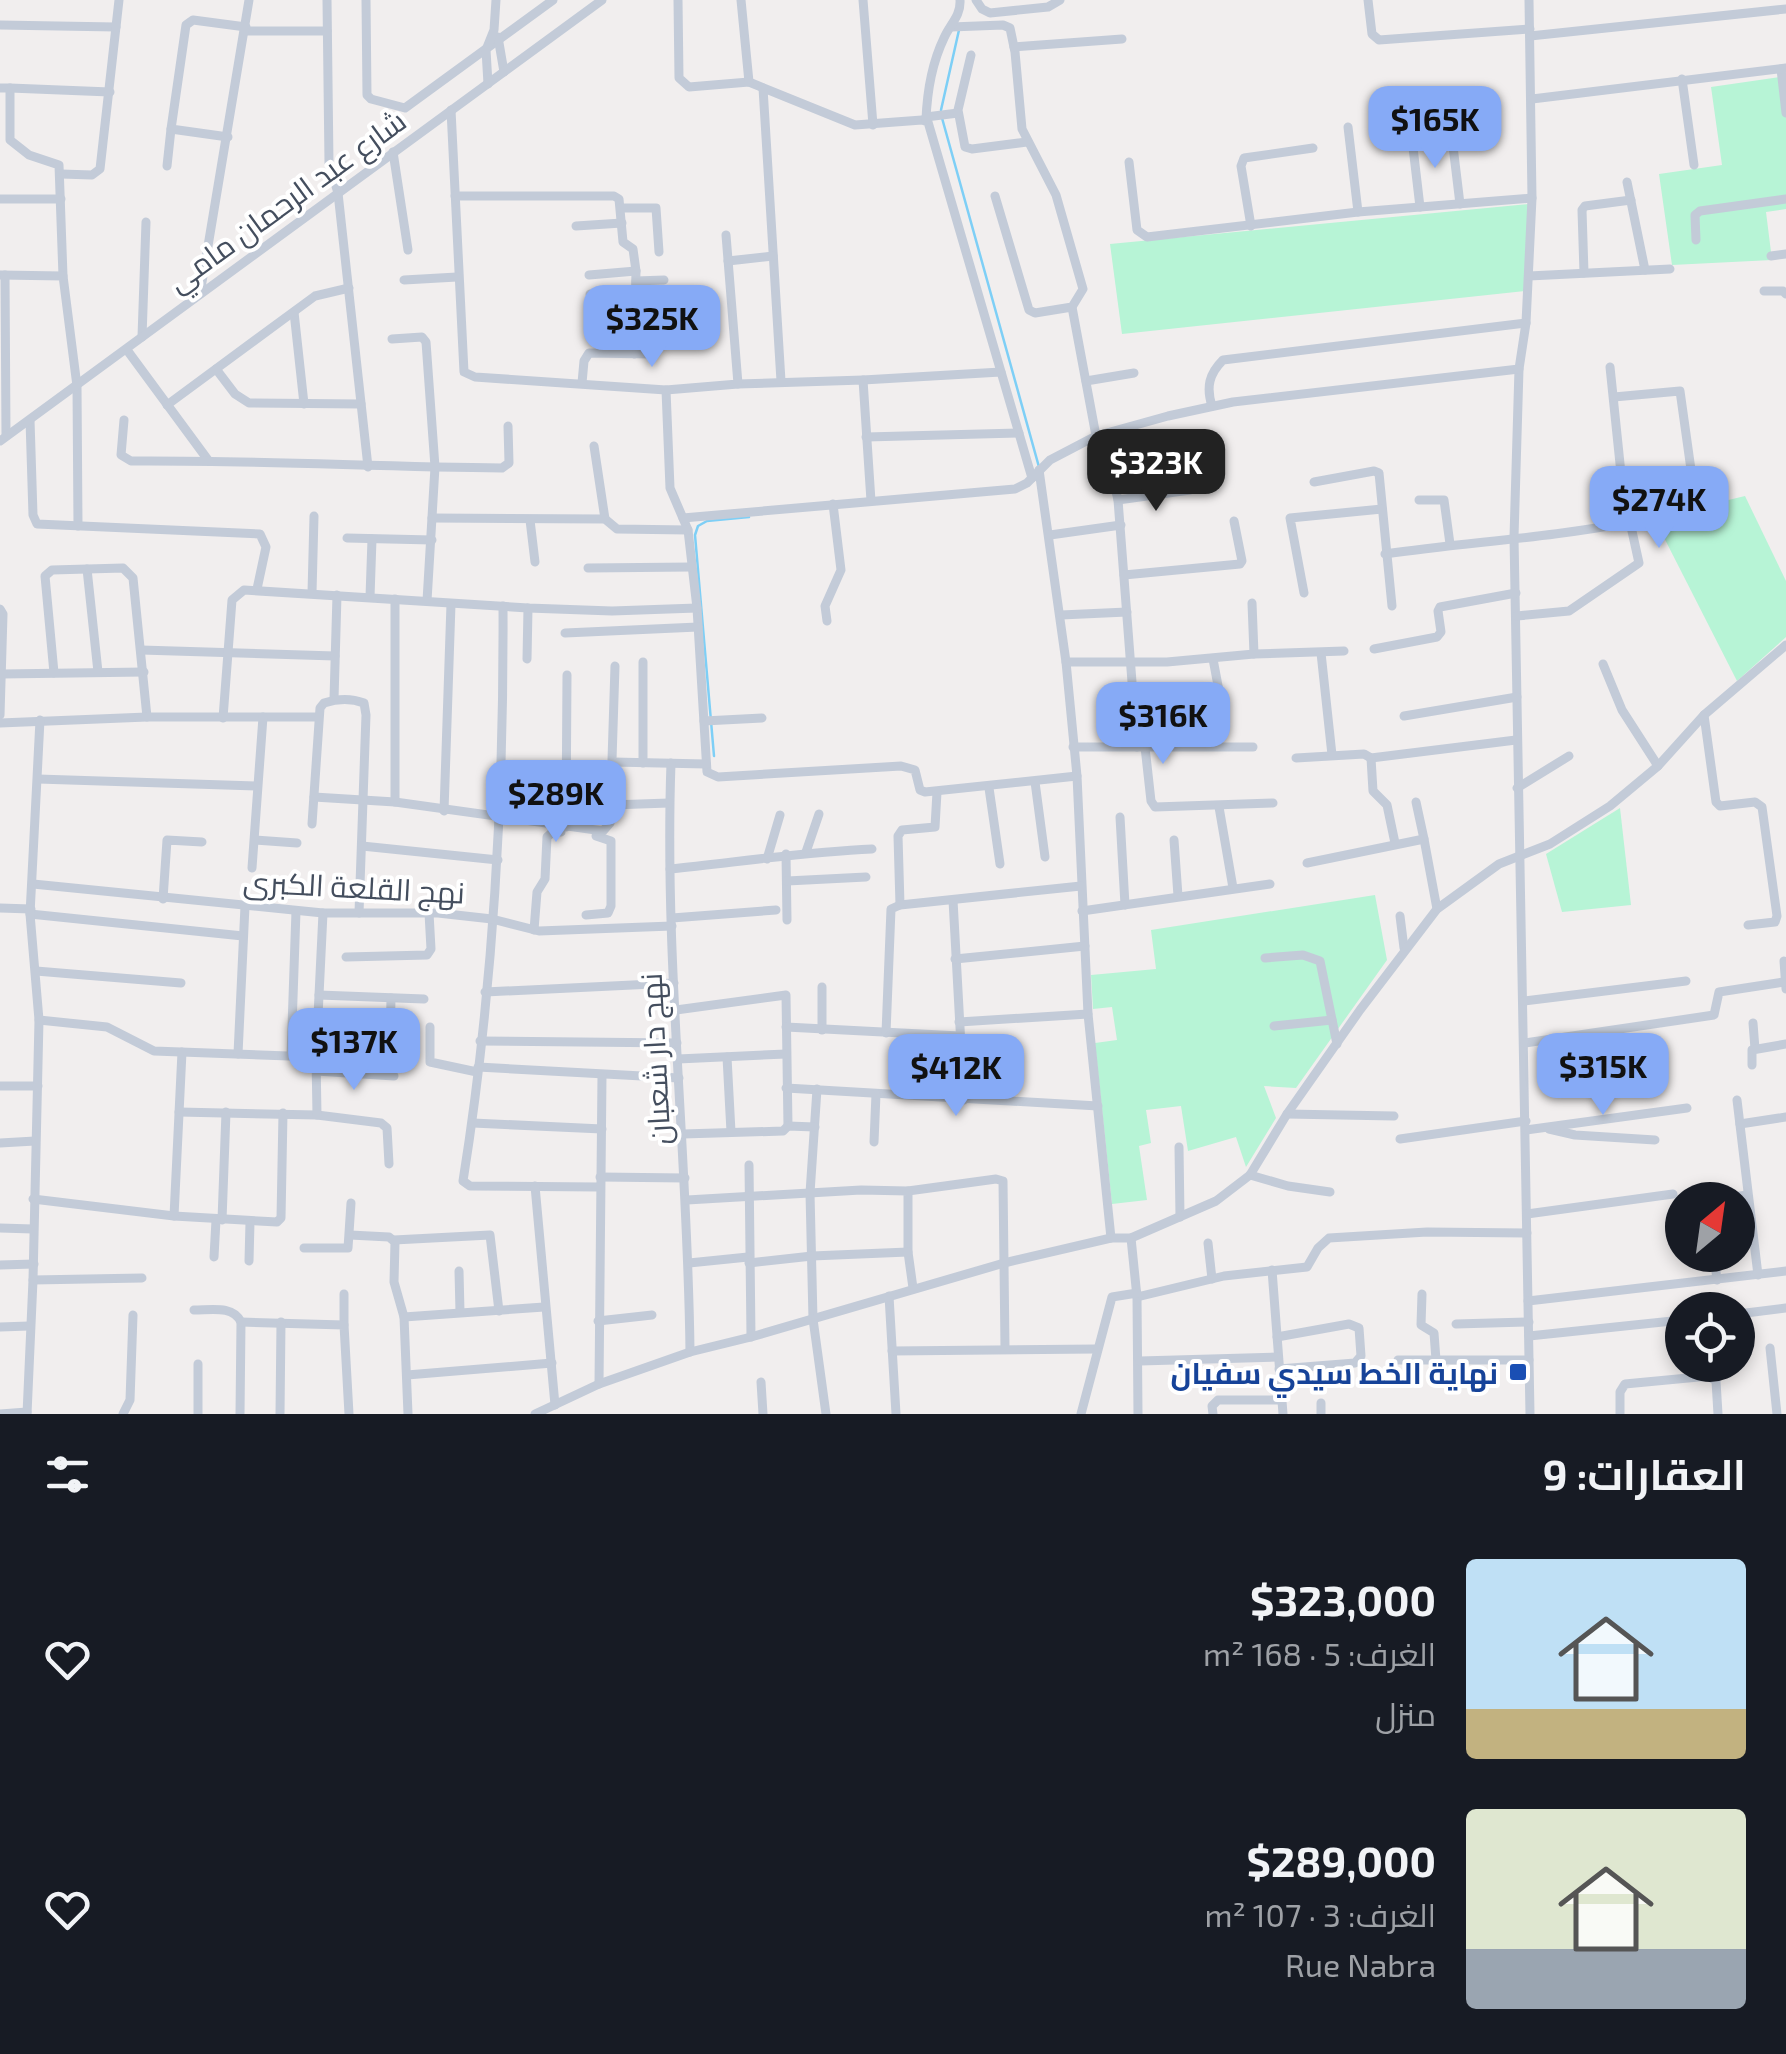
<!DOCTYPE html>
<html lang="ar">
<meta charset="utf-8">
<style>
:root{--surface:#171b24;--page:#242831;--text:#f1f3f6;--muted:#9ea1a6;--accent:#86aaf6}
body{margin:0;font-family:"Exo 2",Cairo,sans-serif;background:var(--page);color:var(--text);direction:rtl;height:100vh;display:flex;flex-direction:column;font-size:38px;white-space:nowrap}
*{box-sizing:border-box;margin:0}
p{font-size:32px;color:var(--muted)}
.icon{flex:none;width:55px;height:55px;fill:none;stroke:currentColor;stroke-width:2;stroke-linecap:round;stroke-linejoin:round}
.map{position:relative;height:1414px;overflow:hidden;direction:ltr}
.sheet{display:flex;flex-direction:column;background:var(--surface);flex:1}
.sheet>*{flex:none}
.needle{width:65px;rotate:29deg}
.fabs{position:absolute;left:1665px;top:1182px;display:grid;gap:20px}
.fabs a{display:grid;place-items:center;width:90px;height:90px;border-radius:50%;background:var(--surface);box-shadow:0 5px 15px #0003;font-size:50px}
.price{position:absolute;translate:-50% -85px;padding:0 22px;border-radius:20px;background:var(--accent);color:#111;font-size:32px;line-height:65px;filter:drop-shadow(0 2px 5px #0008)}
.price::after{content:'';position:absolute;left:50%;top:60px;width:30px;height:22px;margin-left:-15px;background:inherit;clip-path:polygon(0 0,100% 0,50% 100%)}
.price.selected{background:#222;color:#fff}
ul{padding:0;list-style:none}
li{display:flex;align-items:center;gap:30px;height:250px;padding:0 40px}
li span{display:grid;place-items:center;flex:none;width:280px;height:200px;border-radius:10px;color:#555}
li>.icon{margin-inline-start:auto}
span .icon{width:120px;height:120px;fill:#fffc;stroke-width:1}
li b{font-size:42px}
h2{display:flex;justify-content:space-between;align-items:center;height:120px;padding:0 40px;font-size:42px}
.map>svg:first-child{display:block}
</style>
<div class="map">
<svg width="1786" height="1414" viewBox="0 0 1786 1414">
<rect width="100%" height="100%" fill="#f1eeee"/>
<g fill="#b7f4d6">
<path d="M1786,76V209L1766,212L1772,260L1672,265L1659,174L1722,165L1711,87Z"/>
<path d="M1529,204L1525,291L1122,334L1110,244Z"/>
<path d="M1745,496L1786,581V637L1737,681L1654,518Z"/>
<path d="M1620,808L1631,905L1562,912L1546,854Z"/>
<path d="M1375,895L1387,960L1296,1088L1264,1086L1276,1118L1246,1167L1236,1137L1188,1151L1181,1106L1146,1110L1151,1143L1139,1146L1147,1200L1112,1204L1095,1043L1117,1040L1112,1007L1093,1009L1091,975L1156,969L1151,930Z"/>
</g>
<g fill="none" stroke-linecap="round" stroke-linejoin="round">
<g stroke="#7ecff6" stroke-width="2.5">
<path d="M941,110L959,30"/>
<path d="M942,118L1039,467"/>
<path d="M714,756L695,535L698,526L707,521L749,517"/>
</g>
<g stroke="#c3cbd8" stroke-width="9">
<path d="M327,0L329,163L338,193L368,467"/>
<path d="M366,0L367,95L371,99L405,108L553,0"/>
<path d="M678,0L679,78L689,87L749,82L855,125L922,120L928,122L1032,478"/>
<path d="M741,0L749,82"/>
<path d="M863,0L873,125"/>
<path d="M976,0L982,9L990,13L1048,7L1060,0"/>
<path d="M1368,0L1372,34L1379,40L1530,29"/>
<path d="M1529,0L1532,198L1526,323L1519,369L1514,537L1530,1414"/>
<path d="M0,25L116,27"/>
<path d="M951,27L1003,25L1010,28L1015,52L1022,129L1056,195L1083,289L1072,307L1035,313L1029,310L995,196"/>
<path d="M246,31H327"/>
<path d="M1530,36L1786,9"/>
<path d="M498,37L504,72"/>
<path d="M1014,47L1122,39"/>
<path d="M971,55L958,110L965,147L972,149L1027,142"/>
<path d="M1781,69L1786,113"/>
<path d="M1682,79L1694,165"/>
<path d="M488,84L486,50L494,30L496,0"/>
<path d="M0,88H10V140L29,155L59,165L63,276"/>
<path d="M10,88L110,92"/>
<path d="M763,88L781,381"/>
<path d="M1532,99L1786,68"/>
<path d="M451,110L464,372L475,377L666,390L670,488L688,530L697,608L707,772L718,777L901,766L915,770L920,790L925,792L1077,776"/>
<path d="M926,117L958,113"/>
<path d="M926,120C927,93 932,63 944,38C950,24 961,16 960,0"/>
<path d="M1348,127L1358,212"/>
<path d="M228,137L171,129L186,25L193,20L246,27"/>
<path d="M1452,138L1460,204"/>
<path d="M1412,139L1420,207"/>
<path d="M393,152L408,250"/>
<path d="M1129,162L1137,230L1147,237L1358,212L1532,198"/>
<path d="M167,166L171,129"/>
<path d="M61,174L92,175L100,169L119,0"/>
<path d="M1627,182L1645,270"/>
<path d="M455,196H614L619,199L623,242L633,249L636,271L634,354"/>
<path d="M0,199H61"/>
<path d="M621,208H656L659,252"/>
<path d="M576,226L622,223"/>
<path d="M1251,226L1241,166L1244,158L1313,148"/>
<path d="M1696,240L1695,215L1700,211L1786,199"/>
<path d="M1771,256L1786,254"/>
<path d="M728,261L773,256"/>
<path d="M1584,273L1582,210L1585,206L1631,200"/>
<path d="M0,275L63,276L77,386L78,526"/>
<path d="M5,275L6,436"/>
<path d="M589,275L636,271"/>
<path d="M1529,276L1670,269"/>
<path d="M404,280L457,277"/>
<path d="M636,281L664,280"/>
<path d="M1764,291H1783L1786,294"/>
<path d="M200,294L249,0"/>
<path d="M590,294L636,292"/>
<path d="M635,300L664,299"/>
<path d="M1072,307L1096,436L1110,466L1118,500L1137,747"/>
<path d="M294,312L304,404"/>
<path d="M591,312L635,309"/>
<path d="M635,316L663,317"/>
<path d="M634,336L663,335"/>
<path d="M142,337L146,222"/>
<path d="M392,339L422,337L426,342L435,467L427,601"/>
<path d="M127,350L208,460"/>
<path d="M1610,367L1622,483L1630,522"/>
<path d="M216,369L235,394L249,403L361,404"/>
<path d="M863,380L1001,372"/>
<path d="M1086,381L1134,373"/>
<path d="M582,383L584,361L589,353L652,354"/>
<path d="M738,384L863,380L871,501"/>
<path d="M666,390L738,384L726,235"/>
<path d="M1614,397L1680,391L1694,491"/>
<path d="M167,405L315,296L349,288"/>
<path d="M1212,406C1206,387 1209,374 1223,360L1526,323"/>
<path d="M30,420L33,515L37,524L260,534L266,547L257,589"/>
<path d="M124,420L121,455L131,461C255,460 378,467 502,468L509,463L508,426"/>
<path d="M866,437L1019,433"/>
<path d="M0,441L602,0"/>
<path d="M594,446L605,519"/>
<path d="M1039,470L1066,662L1077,776L1088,1014L1111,1238"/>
<path d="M1314,482L1374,471L1379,473L1392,606"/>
<path d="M1622,483L1692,476"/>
<path d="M1118,500L1190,490"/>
<path d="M1419,500H1444L1450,544"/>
<path d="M432,518L605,519L617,529L688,530"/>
<path d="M683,518L1015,489L1027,483L1050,460L1096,436L1168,416L1233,402L1519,369"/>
<path d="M530,520L535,562"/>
<path d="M1050,535L1121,525"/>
<path d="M347,538L432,540"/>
<path d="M1385,554C1467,542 1549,538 1630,522L1639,563L1569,611L1517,616"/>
<path d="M588,568L691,567"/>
<path d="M87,569L98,672"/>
<path d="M1124,575L1240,564L1242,561L1234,521"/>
<path d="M312,593L314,516"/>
<path d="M1304,593L1290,518L1382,509"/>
<path d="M370,597L372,539"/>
<path d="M1252,603L1254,654"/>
<path d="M503,606C504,796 493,993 463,1181L470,1186L599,1187"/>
<path d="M0,609L3,614L0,715"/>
<path d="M1061,615L1127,612"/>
<path d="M827,621L825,606L841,570L833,504"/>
<path d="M565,633L698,627"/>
<path d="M1374,649L1437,637L1441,632L1438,611L1440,607L1516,593"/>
<path d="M141,650L335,656"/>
<path d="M1321,653L1332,755"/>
<path d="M527,659L528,608"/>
<path d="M1213,659L1219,691"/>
<path d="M643,662V763"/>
<path d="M1066,662H1167L1254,654L1344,651"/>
<path d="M1603,664L1622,710L1658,766"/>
<path d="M54,673L45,576L52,570L123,568L133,578L147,717"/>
<path d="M2,674L144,672"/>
<path d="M334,699L337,595"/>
<path d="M1704,715L1716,802L1720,806L1755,802L1762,807L1777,916L1775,922L1748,925"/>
<path d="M1404,716L1517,697"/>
<path d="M223,718L232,600L244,590L528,608L612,611L697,608"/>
<path d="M704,721L762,718"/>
<path d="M0,723L147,717H318"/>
<path d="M1073,747H1253"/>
<path d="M1145,747L1151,801L1155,807L1273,803"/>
<path d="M1296,758L1364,754L1371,758L1516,740"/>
<path d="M1371,758L1373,791L1387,805L1395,843"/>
<path d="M613,762L706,764"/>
<path d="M671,763C664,959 688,1156 690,1352"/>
<path d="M38,779L257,786"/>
<path d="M1035,782L1045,857"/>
<path d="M989,788L1000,864"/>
<path d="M1517,788L1569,756"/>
<path d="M314,797L395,802L603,831L610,823L615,666"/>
<path d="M395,802V599"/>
<path d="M1416,802L1424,839"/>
<path d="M611,805L669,803"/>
<path d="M1219,807L1233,888"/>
<path d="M444,811L451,604"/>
<path d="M1120,817L1125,905"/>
<path d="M312,824L320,708L324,703C336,699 351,698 364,703L366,715L359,913"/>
<path d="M566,827L567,675"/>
<path d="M255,840L297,843"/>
<path d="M1174,840L1178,896"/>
<path d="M362,846L498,860"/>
<path d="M806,852L819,814"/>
<path d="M786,854L787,920"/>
<path d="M767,859L780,815"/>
<path d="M1307,863L1424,839L1437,909"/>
<path d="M252,868L263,717"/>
<path d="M670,869C738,862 804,852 872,849"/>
<path d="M787,881L866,877"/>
<path d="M33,884L323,913H438L492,919L539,931L672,926"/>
<path d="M163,899L167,840L202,842"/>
<path d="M953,900L964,1100"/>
<path d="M900,905L898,836L902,830L935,827L937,792"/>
<path d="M0,908L31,909"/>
<path d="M1082,911L1270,884"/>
<path d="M30,914L243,936"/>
<path d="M586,915L608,913L611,906V841L596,836"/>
<path d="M1400,916L1404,948"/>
<path d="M672,918L776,910"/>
<path d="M534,930L537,892L545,879L547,837L554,831L561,832"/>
<path d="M346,957L427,955L431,949L429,913"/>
<path d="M1265,958L1303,955L1320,961L1337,1044"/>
<path d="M955,959L1085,946"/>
<path d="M1784,961L1786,989"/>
<path d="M36,971L181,983"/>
<path d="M822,987V1030"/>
<path d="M485,992L674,983"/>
<path d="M319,995L424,999"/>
<path d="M1524,1001L1686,981"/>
<path d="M676,1010L786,995L788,1126"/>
<path d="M39,1020L107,1027L154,1051L316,1057"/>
<path d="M959,1022L1088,1014"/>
<path d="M1753,1023L1755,1049"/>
<path d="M1274,1026L1332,1020"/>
<path d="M430,1027V1062L477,1072"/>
<path d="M786,1027L960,1036"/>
<path d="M886,1033L891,909L900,905L1081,886"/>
<path d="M480,1041L677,1043"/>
<path d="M1525,1043L1714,1015L1719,992L1784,982"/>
<path d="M390,1047L391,998"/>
<path d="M238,1054L245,906"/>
<path d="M291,1056L296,911"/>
<path d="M727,1057L731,1132"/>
<path d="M678,1059L786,1054"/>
<path d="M1752,1065V1050L1786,1044"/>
<path d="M478,1067L679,1078"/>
<path d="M316,1071L394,1076"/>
<path d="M0,1086H38"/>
<path d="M786,1088L1098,1106"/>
<path d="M817,1089L810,1193L813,1319L826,1414"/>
<path d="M1737,1100L1758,1275"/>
<path d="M179,1112L317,1115L381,1123L387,1128L389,1164"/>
<path d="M1287,1114L1394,1116"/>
<path d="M317,1115L316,1057L323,913"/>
<path d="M473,1123L602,1129"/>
<path d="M1740,1124L1786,1117"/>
<path d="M1549,1129L1575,1135L1655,1140"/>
<path d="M1526,1130L1687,1108"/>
<path d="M683,1134L783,1131L788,1126L815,1127"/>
<path d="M1400,1139L1526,1121"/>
<path d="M874,1142L876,1094"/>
<path d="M0,1143L35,1141"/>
<path d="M1179,1147L1180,1217"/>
<path d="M749,1165L751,1337"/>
<path d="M1250,1175L1288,1186L1330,1192"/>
<path d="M600,1177L685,1178"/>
<path d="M535,1186L555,1405"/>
<path d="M908,1191L996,1179L1003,1181L1005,1348"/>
<path d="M33,1199L174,1216L277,1222L281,1218L283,1113"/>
<path d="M687,1200L861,1190L908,1191V1252L913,1288"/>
<path d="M1713,1200L1747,1195"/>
<path d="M1527,1214L1673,1194"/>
<path d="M174,1216L182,1052"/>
<path d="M222,1220L226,1112"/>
<path d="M0,1228L33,1229"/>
<path d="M350,1235L389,1237L395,1242L394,1282L404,1317L408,1414"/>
<path d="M1131,1238L1137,1297L1138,1414"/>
<path d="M394,1240L490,1235L499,1311"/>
<path d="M1208,1243L1212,1279"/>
<path d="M304,1248H348L351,1203"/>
<path d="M1714,1255L1717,1280"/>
<path d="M214,1257L216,1220"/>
<path d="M249,1261L250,1222"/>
<path d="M689,1263L748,1257"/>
<path d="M749,1263L812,1256L908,1252"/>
<path d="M0,1265L34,1264"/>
<path d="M1272,1270L1283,1414"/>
<path d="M459,1271L460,1312"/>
<path d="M33,1280L142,1278"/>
<path d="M344,1294V1325"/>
<path d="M1422,1294L1421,1325L1434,1333L1436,1360"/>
<path d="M889,1296L896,1414"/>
<path d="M1137,1297L1224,1276L1307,1267L1318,1248L1329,1238L1427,1232L1527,1233"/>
<path d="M1528,1301L1786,1271"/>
<path d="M194,1310C211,1310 233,1305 241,1322L240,1414"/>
<path d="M1738,1314L1786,1308"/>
<path d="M404,1317L544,1307"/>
<path d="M598,1321L652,1315"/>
<path d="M241,1322L344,1325L349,1414"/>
<path d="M1456,1324L1529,1322"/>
<path d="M0,1327L29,1326"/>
<path d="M1529,1336L1682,1320"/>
<path d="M1277,1337L1349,1324L1359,1328L1361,1356L1355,1363L1279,1369"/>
<path d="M1770,1348L1777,1414"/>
<path d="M892,1351L1096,1349"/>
<path d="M1398,1360H1529"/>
<path d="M1140,1361L1278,1357"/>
<path d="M198,1364V1414"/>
<path d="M407,1375L552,1363"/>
<path d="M761,1382L763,1414"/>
<path d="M599,1384L602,1075"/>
<path d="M1321,1403V1414"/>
<path d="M0,1414L27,1412"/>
<path d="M27,1414L33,1280L39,1020L30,914L40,720"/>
<path d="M123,1414L130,1400L133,1315"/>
<path d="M280,1414L281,1322"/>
<path d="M535,1414L599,1384L690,1352L751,1337L1004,1263L1111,1238H1131L1216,1201L1250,1175L1287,1114L1360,1010L1437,909L1499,864L1550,844L1610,806L1658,766L1704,715L1786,645"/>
<path d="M1081,1414L1112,1297L1137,1293"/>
<path d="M1213,1414L1212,1406L1218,1400H1282"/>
<path d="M1620,1414V1392L1625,1384L1709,1376L1716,1381L1718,1414"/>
</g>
</g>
<rect fill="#1a4fb4" stroke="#fff" stroke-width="4" x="1508" y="1362" width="20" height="20" rx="5"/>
<g text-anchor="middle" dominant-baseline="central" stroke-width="8" stroke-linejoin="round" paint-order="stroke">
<g font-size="30" fill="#444e5e" stroke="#fff">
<text transform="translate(286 200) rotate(-36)">شارع عبد الرحمان مامي</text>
<text transform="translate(354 886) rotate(3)">نهج القلعة الكبرى</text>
<text transform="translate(654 1059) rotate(-93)">نهج دار شعبان</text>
</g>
<g font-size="30" font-weight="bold" fill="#164399" stroke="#fff" text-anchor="end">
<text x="1498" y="1372">نهاية الخط سيدي سفيان</text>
</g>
</g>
</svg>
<div class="fabs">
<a><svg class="needle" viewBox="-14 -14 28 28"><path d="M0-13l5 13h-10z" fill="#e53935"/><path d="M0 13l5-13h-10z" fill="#9ea1a6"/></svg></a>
<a><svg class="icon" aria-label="locate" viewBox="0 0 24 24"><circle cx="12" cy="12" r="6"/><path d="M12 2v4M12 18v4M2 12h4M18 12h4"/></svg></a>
</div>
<b class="price" style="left:1435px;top:171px">$165K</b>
<b class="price" style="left:652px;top:370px">$325K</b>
<b class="price selected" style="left:1156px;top:514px">$323K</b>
<b class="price" style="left:1659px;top:551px">$274K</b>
<b class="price" style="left:1163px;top:767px">$316K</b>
<b class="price" style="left:556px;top:845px">$289K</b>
<b class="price" style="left:354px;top:1093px">$137K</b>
<b class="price" style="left:1603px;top:1118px">$315K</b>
<b class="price" style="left:956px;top:1119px">$412K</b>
</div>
<section class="sheet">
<h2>العقارات: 9<svg class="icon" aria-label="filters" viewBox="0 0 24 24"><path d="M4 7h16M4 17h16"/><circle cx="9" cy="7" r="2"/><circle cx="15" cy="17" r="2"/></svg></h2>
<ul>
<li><span style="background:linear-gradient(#bfe0f5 75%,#c2b280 0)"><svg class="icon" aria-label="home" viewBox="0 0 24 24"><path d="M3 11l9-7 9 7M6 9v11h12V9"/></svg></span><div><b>$323,000</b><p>الغرف: 5 · 168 m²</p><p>منزل</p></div><svg class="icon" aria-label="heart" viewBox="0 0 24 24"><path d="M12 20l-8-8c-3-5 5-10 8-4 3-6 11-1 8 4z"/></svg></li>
<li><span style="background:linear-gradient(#dfe7d0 70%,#9aa5b1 0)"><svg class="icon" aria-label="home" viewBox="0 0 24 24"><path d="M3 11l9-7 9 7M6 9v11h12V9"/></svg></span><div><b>$289,000</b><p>الغرف: 3 · 107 m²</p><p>Rue Nabra</p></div><svg class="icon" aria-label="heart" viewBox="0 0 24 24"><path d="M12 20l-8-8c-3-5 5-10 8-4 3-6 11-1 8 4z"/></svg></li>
</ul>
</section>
